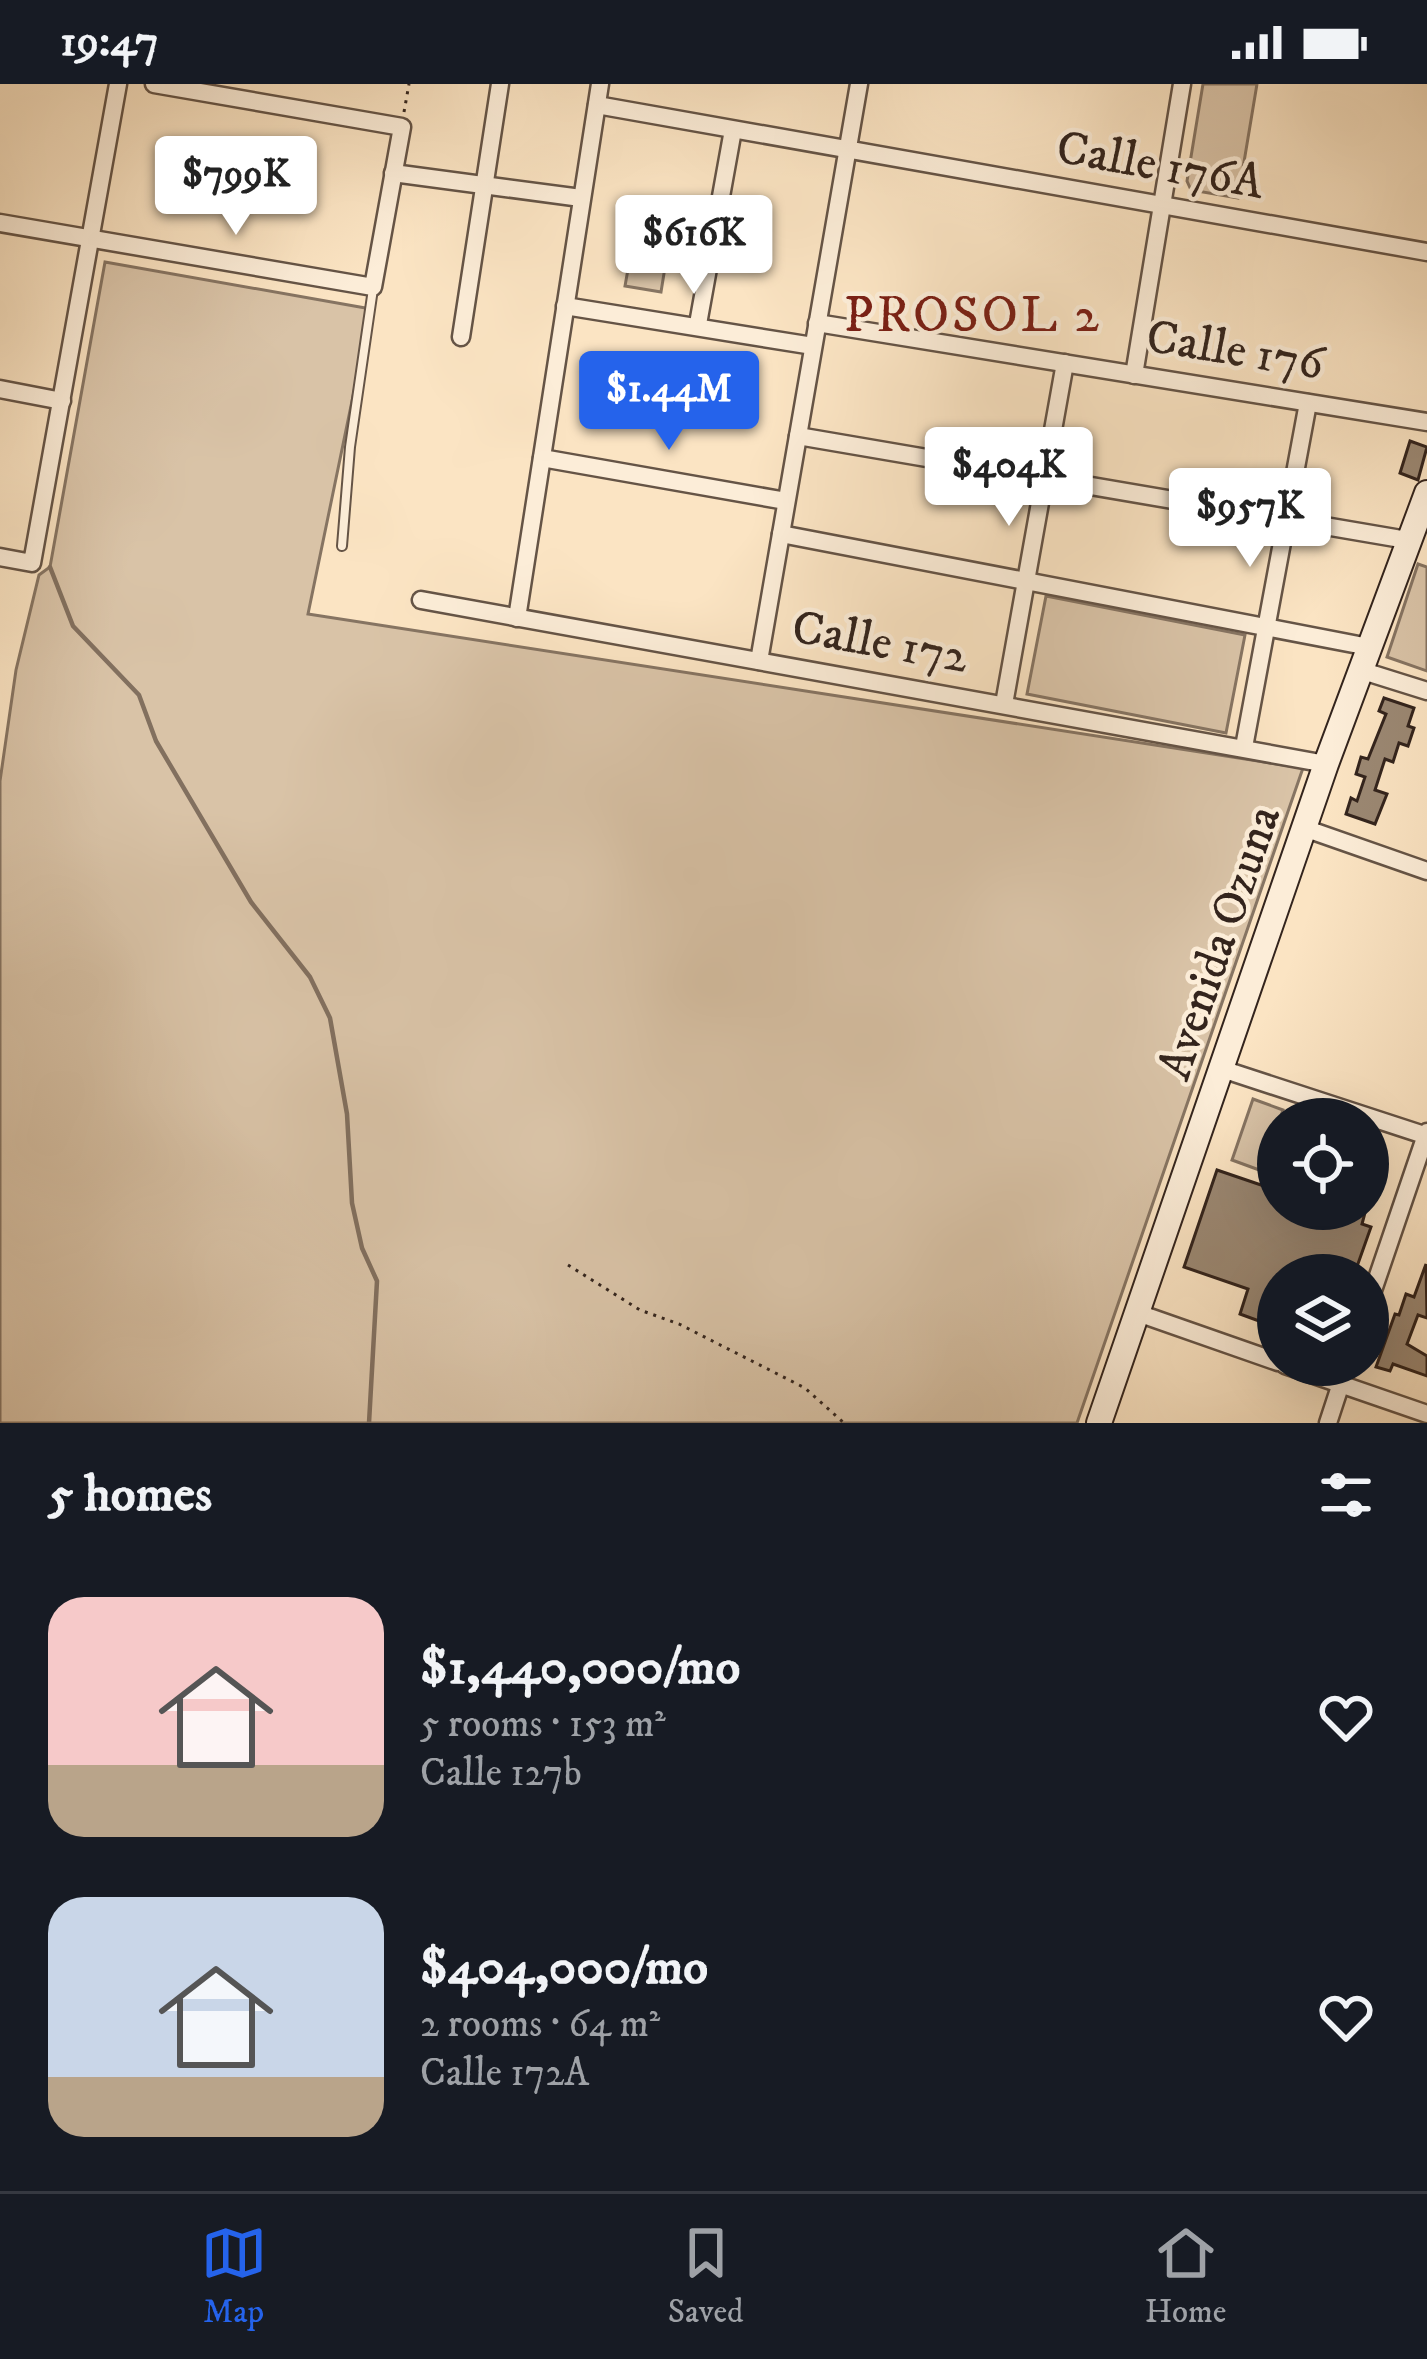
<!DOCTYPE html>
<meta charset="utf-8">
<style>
:root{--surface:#171b24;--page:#20242c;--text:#f1f3f6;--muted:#9ea1a6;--line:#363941;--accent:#2563eb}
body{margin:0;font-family:"IM FELL DW Pica",serif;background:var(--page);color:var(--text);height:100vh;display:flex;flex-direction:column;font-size:45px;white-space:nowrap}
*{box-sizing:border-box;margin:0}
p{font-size:39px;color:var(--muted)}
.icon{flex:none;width:66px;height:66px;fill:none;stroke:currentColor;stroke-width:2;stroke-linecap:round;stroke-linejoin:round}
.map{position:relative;height:1339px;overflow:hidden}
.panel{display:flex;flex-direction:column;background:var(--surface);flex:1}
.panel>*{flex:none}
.fabs{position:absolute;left:1257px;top:1014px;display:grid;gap:24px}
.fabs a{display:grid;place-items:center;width:132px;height:132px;border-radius:50%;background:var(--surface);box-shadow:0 12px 48px #0002;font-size:60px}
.price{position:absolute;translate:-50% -102px;padding:0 27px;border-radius:12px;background:#fff;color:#222;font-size:39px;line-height:78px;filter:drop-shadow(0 3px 6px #0008)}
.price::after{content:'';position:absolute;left:50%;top:72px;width:36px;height:27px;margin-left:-18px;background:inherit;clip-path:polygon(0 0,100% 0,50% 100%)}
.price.on{background:var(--accent);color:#fff}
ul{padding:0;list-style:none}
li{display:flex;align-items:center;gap:36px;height:300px;padding:0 48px}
li span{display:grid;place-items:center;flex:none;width:336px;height:240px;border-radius:36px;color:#555}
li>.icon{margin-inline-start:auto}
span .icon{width:144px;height:144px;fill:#fffc;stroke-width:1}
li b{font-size:51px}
h2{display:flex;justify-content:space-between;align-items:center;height:144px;padding:0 48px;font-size:51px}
.status{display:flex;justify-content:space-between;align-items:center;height:84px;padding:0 60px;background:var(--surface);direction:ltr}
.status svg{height:33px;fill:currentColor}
.tabs{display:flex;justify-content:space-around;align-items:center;height:168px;border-top:3px solid var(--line);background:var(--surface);font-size:33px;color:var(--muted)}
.tabs a{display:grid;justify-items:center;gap:6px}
.tabs .on{color:var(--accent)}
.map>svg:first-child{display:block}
</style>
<div class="status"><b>19:47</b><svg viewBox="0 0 49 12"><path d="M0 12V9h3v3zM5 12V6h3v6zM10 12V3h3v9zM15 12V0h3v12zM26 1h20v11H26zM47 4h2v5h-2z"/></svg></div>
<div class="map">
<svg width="1427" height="1339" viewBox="0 0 1427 1339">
<rect width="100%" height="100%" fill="#fbe4c3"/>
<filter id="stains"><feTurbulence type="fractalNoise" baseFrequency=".00167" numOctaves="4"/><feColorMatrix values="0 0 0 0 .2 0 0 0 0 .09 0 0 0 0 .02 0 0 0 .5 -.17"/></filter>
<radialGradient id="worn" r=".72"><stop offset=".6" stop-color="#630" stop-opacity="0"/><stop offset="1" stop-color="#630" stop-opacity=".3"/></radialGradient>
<g fill="#d9c3a7" stroke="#867462" stroke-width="3">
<path d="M1203,0H1257L1238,114L1191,106L1187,97Z"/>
<path d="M637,135L672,140L661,208L625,202Z"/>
<path d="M105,178L371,225L308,530L1303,684L1077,1339H0V697L16,586L39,491L50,483Z"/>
<path d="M1418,480L1427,483V587L1387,573Z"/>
<path d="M1046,512L1245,551L1226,649L1027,610Z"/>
<path d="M1253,1015L1283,1026L1262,1087L1232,1076Z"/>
</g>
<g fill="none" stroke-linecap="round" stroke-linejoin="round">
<path stroke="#82705f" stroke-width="4.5" d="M50,483L73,542L139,611L156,657L251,818L310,893L330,934L347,1030L352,1119L362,1164L377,1197L369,1339"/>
</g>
<g fill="#9b8873" stroke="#33241d" stroke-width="3">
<path d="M1410,357L1427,363L1418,396L1400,389Z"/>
<path d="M1384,614L1414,624L1408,642L1414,644L1408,662L1399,659L1393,678L1385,675L1375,706L1387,710L1375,740L1346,730L1351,714L1357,717L1365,693L1356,690L1361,673L1368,675L1386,630L1379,627Z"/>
<path d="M1275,1067L1278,1125H1366L1362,1140L1371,1143L1354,1191H1278V1222L1265,1217L1259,1237L1240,1230L1248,1205L1184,1183L1217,1086L1264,1102Z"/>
<path d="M1426,1180L1427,1234L1418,1231L1407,1260L1427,1272V1292L1393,1280L1390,1287L1376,1283L1395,1230L1399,1231L1406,1210L1414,1213Z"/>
</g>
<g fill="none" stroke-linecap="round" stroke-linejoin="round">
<g stroke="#655446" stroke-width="12">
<path id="lane" d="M342,462L350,363L373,205"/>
</g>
<g stroke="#655446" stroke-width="21">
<g id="street">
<path d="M597,21L1427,168"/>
<path d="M393,89L581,114"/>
<path d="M0,139L373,203L402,43L154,0"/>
<path d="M565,222L813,262"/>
<path d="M817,239L1427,338"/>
<path d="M698,240L733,46"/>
<path d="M461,253L500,0"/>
<path d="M1134,291L1182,0"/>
<path d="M0,305L62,317"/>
<path d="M798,352L1407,456"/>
<path d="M542,374L786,417"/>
<path d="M781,450L1369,563"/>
<path d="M0,473L32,479L118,0"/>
<path d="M421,516L1326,680"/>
<path d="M517,534L600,0"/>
<path d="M759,577L859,0"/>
<path d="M1360,586L1427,607"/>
<path d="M1004,620L1065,279"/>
<path d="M1244,663L1308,319"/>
<path d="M1304,744L1427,787"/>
<path d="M1222,985L1427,1052"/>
<path d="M1368,1221L1427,1048"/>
<path d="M1135,1228L1278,1278"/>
<path d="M1285,1281L1427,1330"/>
<path d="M1328,1339L1347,1281"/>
</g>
</g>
<g stroke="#33241d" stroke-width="28">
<path id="secondary" d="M1099,1339L1326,680L1427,409"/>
</g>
<g stroke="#33241d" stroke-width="3" stroke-dasharray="3 6" stroke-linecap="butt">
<path d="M404,28L409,0"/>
<path d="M568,1181L640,1226L679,1240L805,1304L844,1339"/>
</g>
<use href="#lane" stroke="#fcedd8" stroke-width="8"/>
<use href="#street" stroke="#fcedd8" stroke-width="16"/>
<use href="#secondary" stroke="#fcedd8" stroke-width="24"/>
</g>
<g text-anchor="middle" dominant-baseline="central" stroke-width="9" stroke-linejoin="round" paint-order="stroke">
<g font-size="48" fill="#33241d" stroke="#fcedd8">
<text transform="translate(1160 82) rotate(10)">Calle 176A</text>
<text transform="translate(1235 267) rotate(9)">Calle 176</text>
<text transform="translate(880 559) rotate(10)">Calle 172</text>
<text transform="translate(1220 859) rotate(-71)">Avenida Ozuna</text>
</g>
<g font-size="51" letter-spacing="3" fill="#7a1f14" stroke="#fcedd8">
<text x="973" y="232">PROSOL 2</text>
</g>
</g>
<rect width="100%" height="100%" filter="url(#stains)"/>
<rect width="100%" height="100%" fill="url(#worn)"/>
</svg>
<div class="fabs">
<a><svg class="icon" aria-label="locate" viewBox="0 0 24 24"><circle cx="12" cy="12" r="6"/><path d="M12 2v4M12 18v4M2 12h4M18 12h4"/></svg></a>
<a><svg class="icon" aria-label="layers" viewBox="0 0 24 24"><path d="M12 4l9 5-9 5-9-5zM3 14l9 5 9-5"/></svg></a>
</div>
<b class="price" style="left:236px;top:154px">$799K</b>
<b class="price" style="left:694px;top:213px">$616K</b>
<b class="price on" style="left:669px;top:369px">$1.44M</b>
<b class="price" style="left:1009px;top:445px">$404K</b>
<b class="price" style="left:1250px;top:486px">$957K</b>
</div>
<section class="panel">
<h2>5 homes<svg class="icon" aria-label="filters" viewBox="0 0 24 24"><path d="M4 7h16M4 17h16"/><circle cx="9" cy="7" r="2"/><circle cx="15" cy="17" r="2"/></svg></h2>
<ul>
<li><span style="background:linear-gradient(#f6c9c9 70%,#b9a48a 0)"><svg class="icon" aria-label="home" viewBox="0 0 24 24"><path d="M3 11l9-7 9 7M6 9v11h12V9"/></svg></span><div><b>$1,440,000/mo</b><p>5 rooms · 153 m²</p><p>Calle 127b</p></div><svg class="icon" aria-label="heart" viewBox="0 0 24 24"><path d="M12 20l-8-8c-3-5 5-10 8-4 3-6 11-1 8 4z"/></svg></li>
<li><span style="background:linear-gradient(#c9d6e8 75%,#b9a48a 0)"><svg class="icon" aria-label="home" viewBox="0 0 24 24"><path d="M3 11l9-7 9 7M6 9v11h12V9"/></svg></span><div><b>$404,000/mo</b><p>2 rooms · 64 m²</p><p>Calle 172A</p></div><svg class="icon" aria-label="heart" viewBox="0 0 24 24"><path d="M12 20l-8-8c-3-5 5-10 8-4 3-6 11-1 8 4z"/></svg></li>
</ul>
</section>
<nav class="tabs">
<a class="on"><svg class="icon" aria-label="map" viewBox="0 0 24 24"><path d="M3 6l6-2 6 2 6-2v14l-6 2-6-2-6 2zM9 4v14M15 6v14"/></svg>Map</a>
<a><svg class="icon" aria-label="saved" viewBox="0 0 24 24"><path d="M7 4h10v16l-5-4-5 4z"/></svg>Saved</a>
<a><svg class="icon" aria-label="home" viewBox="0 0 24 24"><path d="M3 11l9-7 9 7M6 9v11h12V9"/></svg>Home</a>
</nav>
